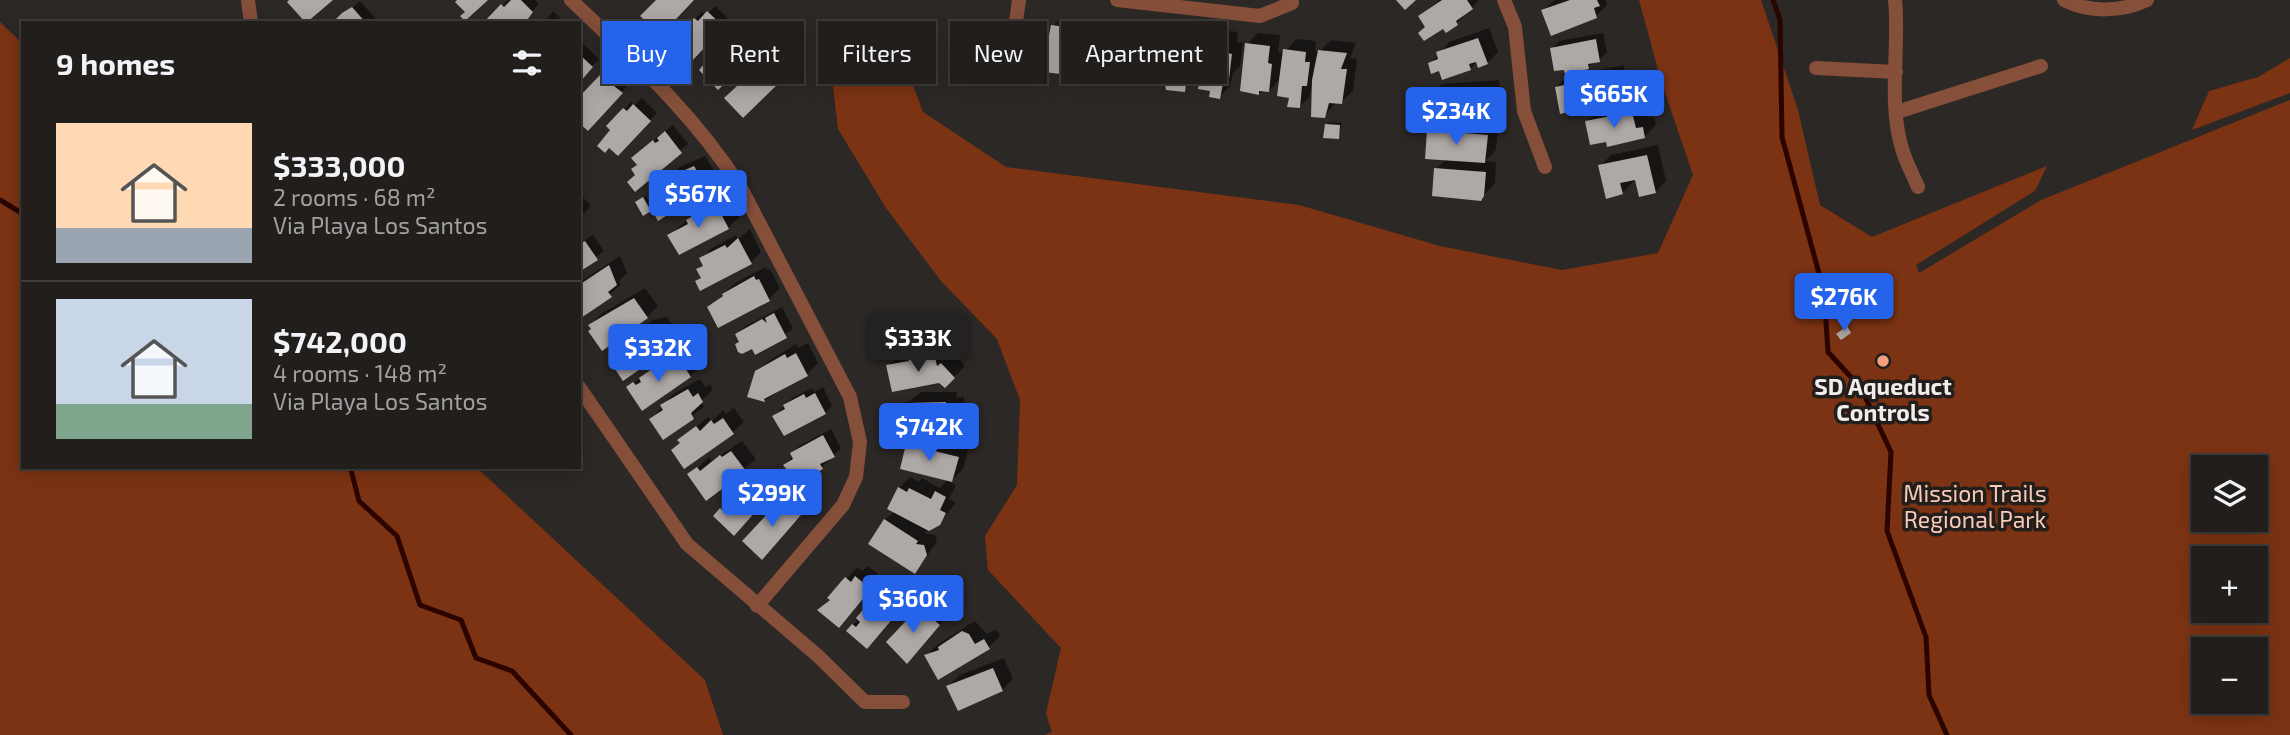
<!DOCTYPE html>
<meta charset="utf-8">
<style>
:root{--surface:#211e1c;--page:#2d2b29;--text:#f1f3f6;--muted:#a2a2a3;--line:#3e3c3b;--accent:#2563eb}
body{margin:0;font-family:"Exo 2",sans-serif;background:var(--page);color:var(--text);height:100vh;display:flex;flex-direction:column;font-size:26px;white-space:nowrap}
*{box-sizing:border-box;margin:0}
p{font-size:23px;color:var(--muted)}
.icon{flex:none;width:38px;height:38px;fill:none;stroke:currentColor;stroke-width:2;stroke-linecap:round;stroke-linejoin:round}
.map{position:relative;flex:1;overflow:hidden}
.drawer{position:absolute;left:21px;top:21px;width:560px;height:448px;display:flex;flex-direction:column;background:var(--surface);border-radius:0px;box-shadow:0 4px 18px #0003,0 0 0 2px var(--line)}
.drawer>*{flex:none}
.top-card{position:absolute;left:602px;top:21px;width:665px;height:63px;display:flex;gap:14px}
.fabs{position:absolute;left:2191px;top:455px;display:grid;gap:14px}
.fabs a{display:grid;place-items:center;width:77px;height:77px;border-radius:0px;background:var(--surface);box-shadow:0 4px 18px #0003,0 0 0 2px var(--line);font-size:35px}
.price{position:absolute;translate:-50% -60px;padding:0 16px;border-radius:7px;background:var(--accent);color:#fff;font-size:23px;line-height:46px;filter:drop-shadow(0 2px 4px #0008)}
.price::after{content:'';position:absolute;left:50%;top:42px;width:21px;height:16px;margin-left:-10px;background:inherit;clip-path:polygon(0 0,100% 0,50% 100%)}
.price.active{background:#222;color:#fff}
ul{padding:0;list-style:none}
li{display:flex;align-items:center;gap:21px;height:175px;padding:0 35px}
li+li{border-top:2px solid var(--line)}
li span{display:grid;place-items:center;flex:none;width:196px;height:140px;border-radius:0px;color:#555}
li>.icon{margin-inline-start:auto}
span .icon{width:84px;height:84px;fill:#fffc;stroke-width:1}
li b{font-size:30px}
h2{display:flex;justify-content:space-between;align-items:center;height:84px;padding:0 35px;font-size:30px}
.tag{padding:0 24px;border-radius:0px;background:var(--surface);box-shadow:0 4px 18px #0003,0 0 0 2px var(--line);font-size:24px;line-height:63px}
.tag.active{background:var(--accent);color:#fff}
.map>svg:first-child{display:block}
</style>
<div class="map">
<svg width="2290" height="735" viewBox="0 0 2290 735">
<rect width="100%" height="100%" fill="#2c2826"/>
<g fill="#7c3313" fill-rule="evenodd">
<path d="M1639,0H1761L1798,110L1820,205L1872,237L2047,166L2035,191L1916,265L1919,273L2041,200L2290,100V735H1045L1052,732L1046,713L1061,648L988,570L985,536L1017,485L1020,400L997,339L941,281L886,208L838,129L830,61L892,29L923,112L1006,167L1299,205L1440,246L1562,270L1658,253L1693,175L1662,84ZM2203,467H2256V520H2203ZM2203,558H2256V611H2203ZM2203,649H2256V702H2203Z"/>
<path d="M0,22L23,44V467H476L705,680L723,735H0Z"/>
<path d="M2290,58V93L2192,130L2209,91L2258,77Z"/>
</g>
<g fill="#0007">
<path d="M508,0H535L539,4L522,23H484Z"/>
<path d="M1439,0H1479L1457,23L1427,27L1420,16Z"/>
<path d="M1554,0H1606L1607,5L1596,16L1543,11Z"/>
<path d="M360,1L375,18L370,23H335Z"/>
<path d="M715,6L729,19L691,60L680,35L702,12L706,15Z"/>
<path d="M553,11L565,23H544Z"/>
<path d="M1059,19L1080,21L1079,32L1089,22L1115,25L1111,61L1099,80L1091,79L1086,84L1079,57H1076L1074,66L1067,74L1046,36Z"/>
<path d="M1130,26L1156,29L1155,37L1148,43L1154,44L1151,69L1135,83L1123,33Z"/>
<path d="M1176,27L1202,30L1196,79L1184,90L1165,38Z"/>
<path d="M1489,28L1498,52L1487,63L1477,61L1470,69H1440L1430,64L1449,42Z"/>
<path d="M1216,30L1238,32L1237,42L1243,43L1240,66L1233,73L1230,86L1219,97L1205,41Z"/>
<path d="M1258,33L1280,35L1278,52L1284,53L1296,39L1316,41L1315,51L1319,52L1331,40L1356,43L1350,58L1357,59L1353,91L1341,102H1336L1324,117L1313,78L1310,96L1299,107L1281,78L1269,91L1258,93L1247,44Z"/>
<path d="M1603,33L1607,53L1588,67L1552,49L1559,41Z"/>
<path d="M739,34L745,40L750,35L761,47L718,88L701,70Z"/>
<path d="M581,42L599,59L579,80V44Z"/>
<path d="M770,58L786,74L744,116L727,98Z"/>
<path d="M1624,65L1625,88L1614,99L1561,112L1557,87L1568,76Z"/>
<path d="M608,69L628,85L595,122L601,77Z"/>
<path d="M1499,80L1501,101L1490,112L1480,117L1459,119L1498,124L1496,150L1485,161L1496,162L1495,183L1480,200L1436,169L1446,159L1429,130L1440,119L1458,121V114L1431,95L1442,84Z"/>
<path d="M642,98L657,113L618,154L609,145L612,130L608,126L631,102L635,105Z"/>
<path d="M1643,102L1647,118L1654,117L1656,125L1645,136L1608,140L1586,122L1597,111Z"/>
<path d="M1330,122L1342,123L1338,138L1326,125Z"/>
<path d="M673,125L688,144L635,189L640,151Z"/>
<path d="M1658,145L1666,181L1655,192L1637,178L1622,193L1600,166L1611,155Z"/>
<path d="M705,156L718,177L707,188L658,209L655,204L650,209L640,199L646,196L652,205L657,199L655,194L680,167Z"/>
<path d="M582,196L591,206L579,218V198Z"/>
<path d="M718,199L721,203L729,199L739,217L725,231L669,236L699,209Z"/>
<path d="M750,229L761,252L750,263L697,281L702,276L699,269L704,264L701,259L712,248L736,235L738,239Z"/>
<path d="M593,235L604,251L579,270V239L582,242Z"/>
<path d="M620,256L627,273L619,281L621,285L582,316L579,283Z"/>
<path d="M766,267L767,270L770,269L780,288L769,299L719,325L710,307L735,283Z"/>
<path d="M645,288L658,306L647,317L593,329L590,325L601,314Z"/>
<path d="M782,307L793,329L756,353L737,334L744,327Z"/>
<path d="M667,317L680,336L669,347L619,353L617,350L628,339L653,320Z"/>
<path d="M808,343L818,363L807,374L765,400L749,396L758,372L770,360L796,344L798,348Z"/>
<path d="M934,343L935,349L946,347L948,357L953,353L965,366L945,386L940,381L888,366L899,355Z"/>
<path d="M692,351L701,365L690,376L628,387L674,353L678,360Z"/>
<path d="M700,379L705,387L710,384L713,389L701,401L704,407L663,437L652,419L673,394Z"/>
<path d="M823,387L832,406L825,413L774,417L792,398L812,388L814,392Z"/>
<path d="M921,392H957L956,397H964L965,413L947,429L900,409Z"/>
<path d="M734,408L744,422L733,432L681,442L680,440L708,417L712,421L723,410L726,414Z"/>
<path d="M831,429L841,448L822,467L786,465L799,446Z"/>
<path d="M919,434L969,446L963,469L950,482L956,485L949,499L956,502L945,517L925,533L935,535L937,542L915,572L885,520L895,511L899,488L910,477L918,482L922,478L940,488L948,479L908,445Z"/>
<path d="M742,441L756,459L707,499L690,475L709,457L712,461Z"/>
<path d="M756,473L761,478L767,473L773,479L776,476L782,481L745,522L716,516Z"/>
<path d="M795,487L811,503L773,546L784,498Z"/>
<path d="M868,566L881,577L850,615L820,610L857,567L862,571Z"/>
<path d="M886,587L910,598L878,636L848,631Z"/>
<path d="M931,597L949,613L918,651L920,608Z"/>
<path d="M975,621L987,634L996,629L1000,636L989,647L939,677L926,656L937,645Z"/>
<path d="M1004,658L1013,679L1002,690L949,686L960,675Z"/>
</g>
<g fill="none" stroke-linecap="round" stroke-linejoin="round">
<g stroke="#2b0400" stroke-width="5">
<path d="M1773,0L1780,20L1782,137L1824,292L1828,352L1861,388L1891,452L1887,531L1926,637L1929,695L1947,735"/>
<path d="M0,200L23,214"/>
<path d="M347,467L351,470L359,501L397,536L420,605L461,620L476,658L512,671L571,735"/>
</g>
</g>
<g fill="#aea8a6">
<path d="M289,0H333L306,23L287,2Z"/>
<path d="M457,0H488L465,21L460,16L465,12L455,2Z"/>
<path d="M511,0H521L533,12L525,23H483L501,4L504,7Z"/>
<path d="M656,0H694L661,35L640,16Z"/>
<path d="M1396,0H1416L1405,10Z"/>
<path d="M1442,0H1467L1473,9L1456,21L1458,25L1446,33L1443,29L1424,41L1418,33L1425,27L1418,16Z"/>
<path d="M1570,0H1597L1600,6L1594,8L1597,18L1551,36L1541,10Z"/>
<path d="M352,7L366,23H332L342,13Z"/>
<path d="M707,11L724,27L691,62L674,46L681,39L678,35L694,18L698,21Z"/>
<path d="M1051,25L1074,28L1068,75L1044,72L1046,59H1041L1045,35H1049Z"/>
<path d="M1080,28L1109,31L1104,70L1101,69L1100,81L1087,80L1086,86L1074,84Z"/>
<path d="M1121,32L1149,35L1148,46L1144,45V50H1148L1145,78L1136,77L1135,85L1115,80Z"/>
<path d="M1163,37L1192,40L1185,92L1166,90L1165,84L1159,83Z"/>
<path d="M1478,38L1488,64L1478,68L1476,62L1469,64L1471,70L1442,80L1439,71L1431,74L1428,63L1438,59L1436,52Z"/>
<path d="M1596,39L1600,62L1588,64L1589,69L1565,74L1564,70L1554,71L1550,48Z"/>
<path d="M731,40L737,46L742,41L755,55L718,90L699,70L705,63L708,66L713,62L710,59Z"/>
<path d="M1204,40L1228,43L1227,53L1232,54L1229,79L1224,78L1220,99L1209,97L1210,91L1198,89Z"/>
<path d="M1245,43L1270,46L1268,63L1272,64L1269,92L1259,91V95L1240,91Z"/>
<path d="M1283,49L1306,52L1305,62H1310L1307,86H1302L1300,108L1287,107L1289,98L1277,96Z"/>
<path d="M1318,50L1347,53L1341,69H1347L1342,104L1329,103L1325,118L1311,117L1312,80Z"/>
<path d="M579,54L593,67L579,83Z"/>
<path d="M762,63L780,82L743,118L724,98Z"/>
<path d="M600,75L623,93L588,131L579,123V97Z"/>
<path d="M1614,75L1615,100L1560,114L1555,87Z"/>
<path d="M1489,90L1491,114H1480L1481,119L1457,121L1456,116L1431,117L1429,94Z"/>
<path d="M633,104L651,121L618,156L609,148L605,153L597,146L610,130L606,126L623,108L627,111Z"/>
<path d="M1632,112L1636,128L1643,127L1645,138L1607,147L1606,142L1590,145L1585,121Z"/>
<path d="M1325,124L1340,125L1339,139L1323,138Z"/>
<path d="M1427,130L1488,135L1485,163L1425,159Z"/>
<path d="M665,131L682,153L635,192L627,182L635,175L631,169L637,165L631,158L653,140L655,143L659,141L657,138Z"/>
<path d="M1647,155L1656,193L1639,197L1635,180L1620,183L1623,194L1606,199L1598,165Z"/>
<path d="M694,166L708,189L658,221L653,212L656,209L652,202L656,200L653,194L669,181L667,178Z"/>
<path d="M1434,168L1486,172L1484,196L1481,201L1432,196Z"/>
<path d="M643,197L651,211L643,216L635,202Z"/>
<path d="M707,208L709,213L718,208L729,229L679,255L667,235L688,224L686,220Z"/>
<path d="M738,238L752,264L700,291L695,281L701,278L696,269L703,266L699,258L725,245L727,248Z"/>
<path d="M585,241L598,260L579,272V244Z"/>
<path d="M609,265L617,285L608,292L612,297L581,318L579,285Z"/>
<path d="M754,276L756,280L759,279L770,301L718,328L707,307L723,296L722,294Z"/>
<path d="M634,298L648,318L602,351L588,331L591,329L588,325Z"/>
<path d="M774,313L787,338L755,355L752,349L742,354L738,352L735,344L739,342L735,334L762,319L767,323L765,318Z"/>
<path d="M1847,326L1851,333L1841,340L1836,334Z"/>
<path d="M656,327L670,348L623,381L609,360L617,354L615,350L635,336L638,341L644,337L640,330Z"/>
<path d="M796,353L808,376L764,399L765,402L747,397L755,371L785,354L787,358Z"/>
<path d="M923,353L924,359L935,357L937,366L941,363L955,378L945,388L939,383L892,392L886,365L909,361L908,356Z"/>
<path d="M680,360L691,377L642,411L626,387L633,382L636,385L641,382L639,378L662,362L667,370Z"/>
<path d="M688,389L693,397L698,393L703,402L691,413L694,419L663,440L649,419L663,410L660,405Z"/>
<path d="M815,393L826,414L784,436L772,416L785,409L783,405L804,394L806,398Z"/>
<path d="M946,402V407H954L955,426H947L948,431L899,433V408H909L908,403Z"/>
<path d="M723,418L734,434L684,469L671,450L680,443L677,440L696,426L700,431L711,420L714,424Z"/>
<path d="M823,435L835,457L820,464L823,469L797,482L783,465L793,459L790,453Z"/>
<path d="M906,444L959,457L952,482L900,469Z"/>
<path d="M731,451L746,471L706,501L687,474L697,467L700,471L720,455L722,457Z"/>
<path d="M744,483L749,488L755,483L761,489L764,485L772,493L734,536L713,516L720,508L723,511L727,507L723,504Z"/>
<path d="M898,487L907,492L909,488L931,499L935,491L946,497L940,510L946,513L940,525L929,531L887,509Z"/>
<path d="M783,497L801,515L762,560L742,541Z"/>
<path d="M884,519L918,541L916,544L924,545L927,555L915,574L868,544Z"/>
<path d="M855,576L871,589L839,628L817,610L830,600L827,598L845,577L851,582Z"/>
<path d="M874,597L881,604L883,601L900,610L867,649L846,631L852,624L856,627L860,622L856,618Z"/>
<path d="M919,607L940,625L907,664L886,642Z"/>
<path d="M962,631L969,634L975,644L984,639L990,649L938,680L924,655L939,650L938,647Z"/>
<path d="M993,668L1003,691L958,711L946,686Z"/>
</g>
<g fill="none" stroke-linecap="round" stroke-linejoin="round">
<g stroke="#854f3a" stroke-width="14">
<path d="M248,0L251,23"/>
<path d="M571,0C634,60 694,114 741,188L850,397L860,442L856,477L843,505L757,606"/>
<path d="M1117,0L1260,16L1292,3"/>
<path d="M1504,0L1515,27L1524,111L1545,167"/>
<path d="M1895,0C1900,50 1887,103 1903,152C1907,164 1913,175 1918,187"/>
<path d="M2064,0C2089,13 2122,12 2147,0"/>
<path d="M993,65L1015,29L1019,0"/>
<path d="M1816,68L1896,72"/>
<path d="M1897,112L2041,66"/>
<path d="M579,387L687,544L818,656L865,702H903"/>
</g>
</g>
<circle fill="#f2a080" stroke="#221e1c" stroke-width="2.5" cx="1883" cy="361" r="7"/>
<g text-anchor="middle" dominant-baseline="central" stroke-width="7" stroke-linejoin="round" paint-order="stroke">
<g font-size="23" font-weight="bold" fill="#f0edec" stroke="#221e1c">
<text x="1883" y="386">SD Aqueduct<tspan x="1883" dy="26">Controls</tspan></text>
</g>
<g font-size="23" fill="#f9cab8" stroke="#221e1c">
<text x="1975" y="493">Mission Trails<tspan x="1975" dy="26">Regional Park</tspan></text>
</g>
</g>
</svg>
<div class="fabs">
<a><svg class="icon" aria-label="layers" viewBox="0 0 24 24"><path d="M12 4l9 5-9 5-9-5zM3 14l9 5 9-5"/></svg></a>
<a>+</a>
<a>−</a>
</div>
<b class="price" style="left:1614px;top:130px">$665K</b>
<b class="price" style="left:1456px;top:147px">$234K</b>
<b class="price" style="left:698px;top:230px">$567K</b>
<b class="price" style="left:1844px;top:333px">$276K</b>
<b class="price active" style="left:918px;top:374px">$333K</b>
<b class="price" style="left:658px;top:384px">$332K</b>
<b class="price" style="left:929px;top:463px">$742K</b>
<b class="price" style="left:772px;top:529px">$299K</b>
<b class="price" style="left:913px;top:635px">$360K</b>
<div class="top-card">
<a class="tag active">Buy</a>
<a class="tag">Rent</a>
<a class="tag">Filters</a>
<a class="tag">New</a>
<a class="tag">Apartment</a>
</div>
<section class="drawer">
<h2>9 homes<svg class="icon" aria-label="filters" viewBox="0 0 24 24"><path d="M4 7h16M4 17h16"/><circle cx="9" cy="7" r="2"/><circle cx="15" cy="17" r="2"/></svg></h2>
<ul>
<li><span style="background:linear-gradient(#ffd9b3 75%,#9aa5b1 0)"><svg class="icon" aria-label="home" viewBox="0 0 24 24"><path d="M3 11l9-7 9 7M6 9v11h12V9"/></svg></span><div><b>$333,000</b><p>2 rooms · 68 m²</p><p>Via Playa Los Santos</p></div></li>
<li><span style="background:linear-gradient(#c9d6e8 75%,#7fa58c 0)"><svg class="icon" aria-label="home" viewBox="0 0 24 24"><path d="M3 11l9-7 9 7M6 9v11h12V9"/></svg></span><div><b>$742,000</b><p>4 rooms · 148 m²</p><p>Via Playa Los Santos</p></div></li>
</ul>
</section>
</div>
